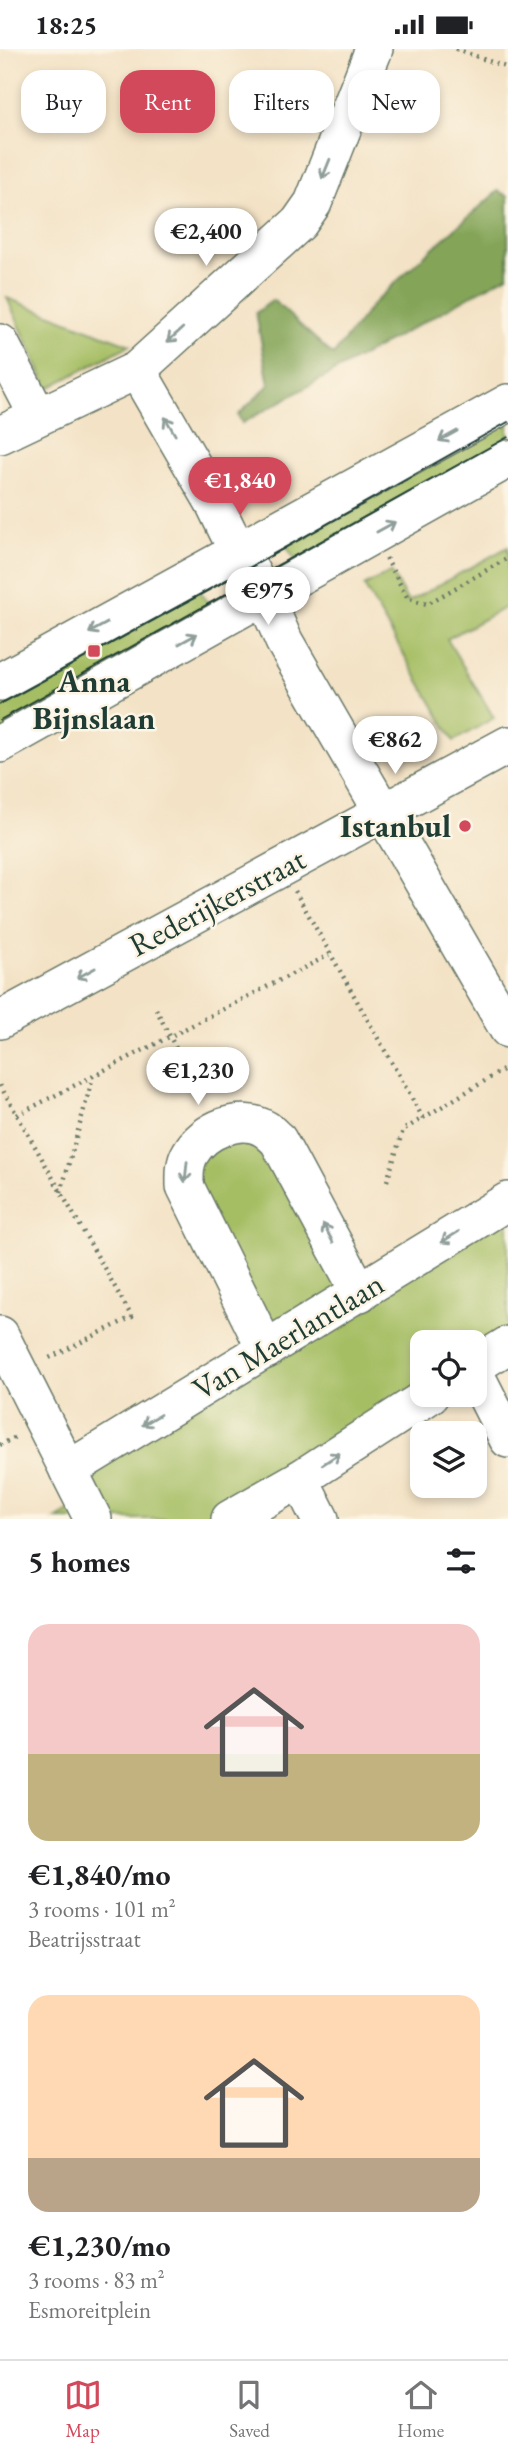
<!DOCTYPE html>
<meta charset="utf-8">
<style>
:root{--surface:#fff;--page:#f2f2f2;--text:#202124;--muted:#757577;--line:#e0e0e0;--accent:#d1495b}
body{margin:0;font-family:"EB Garamond",serif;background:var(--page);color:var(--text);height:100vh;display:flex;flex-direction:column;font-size:26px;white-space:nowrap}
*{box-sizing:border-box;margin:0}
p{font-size:23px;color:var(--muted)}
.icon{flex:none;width:38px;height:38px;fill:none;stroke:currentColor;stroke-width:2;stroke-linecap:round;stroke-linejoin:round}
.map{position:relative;height:1470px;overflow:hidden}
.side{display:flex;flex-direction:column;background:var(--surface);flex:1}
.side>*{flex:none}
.top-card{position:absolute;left:21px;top:21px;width:467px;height:63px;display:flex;gap:14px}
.buttons{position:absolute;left:410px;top:1281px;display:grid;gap:14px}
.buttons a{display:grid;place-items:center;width:77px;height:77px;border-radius:14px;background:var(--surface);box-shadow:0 4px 10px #0003;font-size:35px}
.price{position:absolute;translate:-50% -60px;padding:0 16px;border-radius:24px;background:#fff;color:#222;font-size:23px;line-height:46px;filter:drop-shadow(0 2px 4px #0008)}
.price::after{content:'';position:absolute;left:50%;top:42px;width:21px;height:16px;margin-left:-10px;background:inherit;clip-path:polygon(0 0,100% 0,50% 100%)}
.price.selected{background:var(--accent);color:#fff}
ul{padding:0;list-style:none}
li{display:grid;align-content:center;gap:14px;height:371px;padding:0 28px}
li span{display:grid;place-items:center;height:217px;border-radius:21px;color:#555}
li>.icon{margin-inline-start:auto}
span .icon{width:126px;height:126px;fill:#fffc;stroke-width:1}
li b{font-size:30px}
h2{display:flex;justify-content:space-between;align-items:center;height:84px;padding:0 28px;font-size:30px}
.chip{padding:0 24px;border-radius:21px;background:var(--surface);box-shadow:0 4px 10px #0003;font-size:24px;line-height:63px}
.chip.selected{background:var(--accent);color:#fff}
.status{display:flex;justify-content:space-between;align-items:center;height:49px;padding:0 35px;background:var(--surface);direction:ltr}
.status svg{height:19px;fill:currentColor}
.tab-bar{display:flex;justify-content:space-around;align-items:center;height:98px;border-top:2px solid var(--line);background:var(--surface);font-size:19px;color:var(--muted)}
.tab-bar a{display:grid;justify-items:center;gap:4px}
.tab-bar .selected{color:var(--accent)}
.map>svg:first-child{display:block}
</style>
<div class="status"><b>18:25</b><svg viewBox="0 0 49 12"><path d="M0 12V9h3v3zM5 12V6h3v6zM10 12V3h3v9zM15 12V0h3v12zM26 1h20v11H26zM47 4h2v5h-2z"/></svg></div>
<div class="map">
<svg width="508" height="1470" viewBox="0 0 508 1470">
<rect width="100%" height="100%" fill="#fcf5e5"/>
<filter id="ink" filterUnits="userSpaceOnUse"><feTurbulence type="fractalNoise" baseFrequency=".0143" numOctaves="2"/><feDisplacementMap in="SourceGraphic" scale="14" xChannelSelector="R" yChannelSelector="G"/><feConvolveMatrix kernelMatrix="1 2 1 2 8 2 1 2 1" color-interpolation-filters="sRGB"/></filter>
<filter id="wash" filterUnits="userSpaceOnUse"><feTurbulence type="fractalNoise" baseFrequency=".00686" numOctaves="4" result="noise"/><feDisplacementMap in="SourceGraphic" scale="28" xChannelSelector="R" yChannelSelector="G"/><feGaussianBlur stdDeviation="1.57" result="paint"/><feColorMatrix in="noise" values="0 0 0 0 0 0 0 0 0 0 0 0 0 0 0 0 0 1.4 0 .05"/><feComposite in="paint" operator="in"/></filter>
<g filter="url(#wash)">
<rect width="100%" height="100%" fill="#f3e2c5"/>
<g fill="#a5be63" stroke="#627e4c" stroke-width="2">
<path d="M7,249L130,296L48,339Z"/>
<path d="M508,363V404L296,512L281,489Z"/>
<path d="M508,498V557L447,590L494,669L454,692L364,537L391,523L408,553Z"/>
<path d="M199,541L216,564L0,684V642Z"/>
<path d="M262,1084L357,1256L508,1163V1281L474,1302V1293H422V1334L201,1470H55L77,1457L92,1416L280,1302L190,1135L194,1107Z"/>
</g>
<path fill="#84a559" stroke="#527146" stroke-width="2" d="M498,142L508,147V226L242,374L238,366L269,336L256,264L273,251L333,306L373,255L427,204Z"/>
</g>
<g filter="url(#ink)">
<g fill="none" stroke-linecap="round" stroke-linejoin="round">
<g stroke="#697767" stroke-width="40">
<g id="minor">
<path d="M0,294L38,367"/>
<path d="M137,321L213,452L228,483L264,546L284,592L508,980"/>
<path d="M0,386L137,321L299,174L313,154L374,0"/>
<path d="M0,633L508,354"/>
<path d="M0,695L508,410"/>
<path d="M0,971C169,878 339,789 508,696"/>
<path d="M0,1286L93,1470"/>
<path d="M266,1301L185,1137C185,1126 184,1115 190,1105C203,1081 241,1065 265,1080C270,1083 274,1088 278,1091L360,1244"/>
<path d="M474,1317L508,1296"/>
<path d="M474,1323L508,1390"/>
<path d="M68,1421L508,1152"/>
<path d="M300,1430L320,1470"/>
<path d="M230,1470L300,1430L430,1346"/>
</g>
</g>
<g stroke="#697767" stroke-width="4.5" stroke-dasharray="2 5" stroke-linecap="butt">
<path d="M456,0L508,19"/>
<path d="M386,509L408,550L427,555L508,509"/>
<path d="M295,842L423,1069"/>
<path d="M156,960L192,1031"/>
<path d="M0,1036L132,1268L45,1311"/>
<path d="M17,1066L329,906"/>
<path d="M387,1132L403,1081L508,1018"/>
<path d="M61,1143L93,1028"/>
<path d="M0,1396L18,1387"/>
</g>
<use href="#minor" stroke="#fff" stroke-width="37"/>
<g stroke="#1f3d34" stroke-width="2">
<path d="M0,655L249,519L508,373"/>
<path d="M0,671L508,388"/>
</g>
</g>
<defs><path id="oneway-shaft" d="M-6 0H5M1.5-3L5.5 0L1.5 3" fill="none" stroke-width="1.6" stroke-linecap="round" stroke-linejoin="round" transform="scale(1.75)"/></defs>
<g stroke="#8f9e9a">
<use href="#oneway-shaft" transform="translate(326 120) rotate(112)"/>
<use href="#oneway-shaft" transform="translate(175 286) rotate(138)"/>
<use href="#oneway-shaft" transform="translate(170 377) rotate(-120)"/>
<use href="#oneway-shaft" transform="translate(448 387) rotate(151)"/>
<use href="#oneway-shaft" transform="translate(386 478) rotate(-29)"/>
<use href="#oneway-shaft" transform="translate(98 579) rotate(151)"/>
<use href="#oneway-shaft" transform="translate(188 590) rotate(-29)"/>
<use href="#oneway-shaft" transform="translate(86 924) rotate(151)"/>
<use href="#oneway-shaft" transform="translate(186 1123) rotate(96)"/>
<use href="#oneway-shaft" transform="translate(328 1184) rotate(-118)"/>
<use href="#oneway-shaft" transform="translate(450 1188) rotate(148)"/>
<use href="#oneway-shaft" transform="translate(151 1371) rotate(149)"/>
<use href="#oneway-shaft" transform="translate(331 1410) rotate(-33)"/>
</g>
</g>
<g fill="#d1495b" stroke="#fcf5e5" stroke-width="2.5">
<rect x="87" y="595" width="14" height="14" rx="3.5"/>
<circle cx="465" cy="777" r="7"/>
</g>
<g text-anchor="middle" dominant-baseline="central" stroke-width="5" stroke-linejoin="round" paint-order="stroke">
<g font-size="32" font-weight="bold" fill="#1f3d34" stroke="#fcf5e5">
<text x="94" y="632">Anna<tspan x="94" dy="37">Bijnslaan</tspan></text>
<text x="451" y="777" text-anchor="end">Istanbul</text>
</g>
<g font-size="32" fill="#1f3d34" stroke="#fcf5e5">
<text transform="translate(217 853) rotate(-28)">Rederijkerstraat</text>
<text transform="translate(288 1287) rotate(-31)">Van Maerlantlaan</text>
</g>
</g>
</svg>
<div class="buttons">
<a><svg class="icon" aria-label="locate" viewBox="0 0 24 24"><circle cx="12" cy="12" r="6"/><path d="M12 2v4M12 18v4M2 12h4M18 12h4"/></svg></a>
<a><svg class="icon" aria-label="layers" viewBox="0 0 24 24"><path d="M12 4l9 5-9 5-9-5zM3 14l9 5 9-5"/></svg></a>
</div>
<b class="price" style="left:206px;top:219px">€2,400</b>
<b class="price selected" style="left:240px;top:468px">€1,840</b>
<b class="price" style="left:268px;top:578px">€975</b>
<b class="price" style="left:395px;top:727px">€862</b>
<b class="price" style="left:198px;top:1058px">€1,230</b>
<div class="top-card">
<a class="chip">Buy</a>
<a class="chip selected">Rent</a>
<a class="chip">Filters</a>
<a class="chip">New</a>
</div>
</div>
<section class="side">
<h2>5 homes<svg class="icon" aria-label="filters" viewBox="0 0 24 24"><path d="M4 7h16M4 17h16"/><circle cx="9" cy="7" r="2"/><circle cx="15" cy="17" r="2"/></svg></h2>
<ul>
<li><span style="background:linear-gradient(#f6c9c9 60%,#c2b280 0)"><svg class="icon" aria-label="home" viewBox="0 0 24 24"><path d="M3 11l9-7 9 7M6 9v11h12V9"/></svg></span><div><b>€1,840/mo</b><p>3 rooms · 101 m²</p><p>Beatrijsstraat</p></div></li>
<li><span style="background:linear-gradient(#ffd9b3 75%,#b9a48a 0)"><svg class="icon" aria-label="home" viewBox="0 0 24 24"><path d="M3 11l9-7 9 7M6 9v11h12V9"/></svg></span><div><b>€1,230/mo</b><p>3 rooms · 83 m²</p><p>Esmoreitplein</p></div></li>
</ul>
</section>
<nav class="tab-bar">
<a class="selected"><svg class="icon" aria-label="map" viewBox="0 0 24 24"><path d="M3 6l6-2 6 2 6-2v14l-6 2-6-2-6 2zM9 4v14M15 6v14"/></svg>Map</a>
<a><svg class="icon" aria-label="saved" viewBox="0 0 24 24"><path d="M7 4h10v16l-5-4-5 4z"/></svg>Saved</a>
<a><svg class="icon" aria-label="home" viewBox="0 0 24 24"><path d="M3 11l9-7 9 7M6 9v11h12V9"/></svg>Home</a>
</nav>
